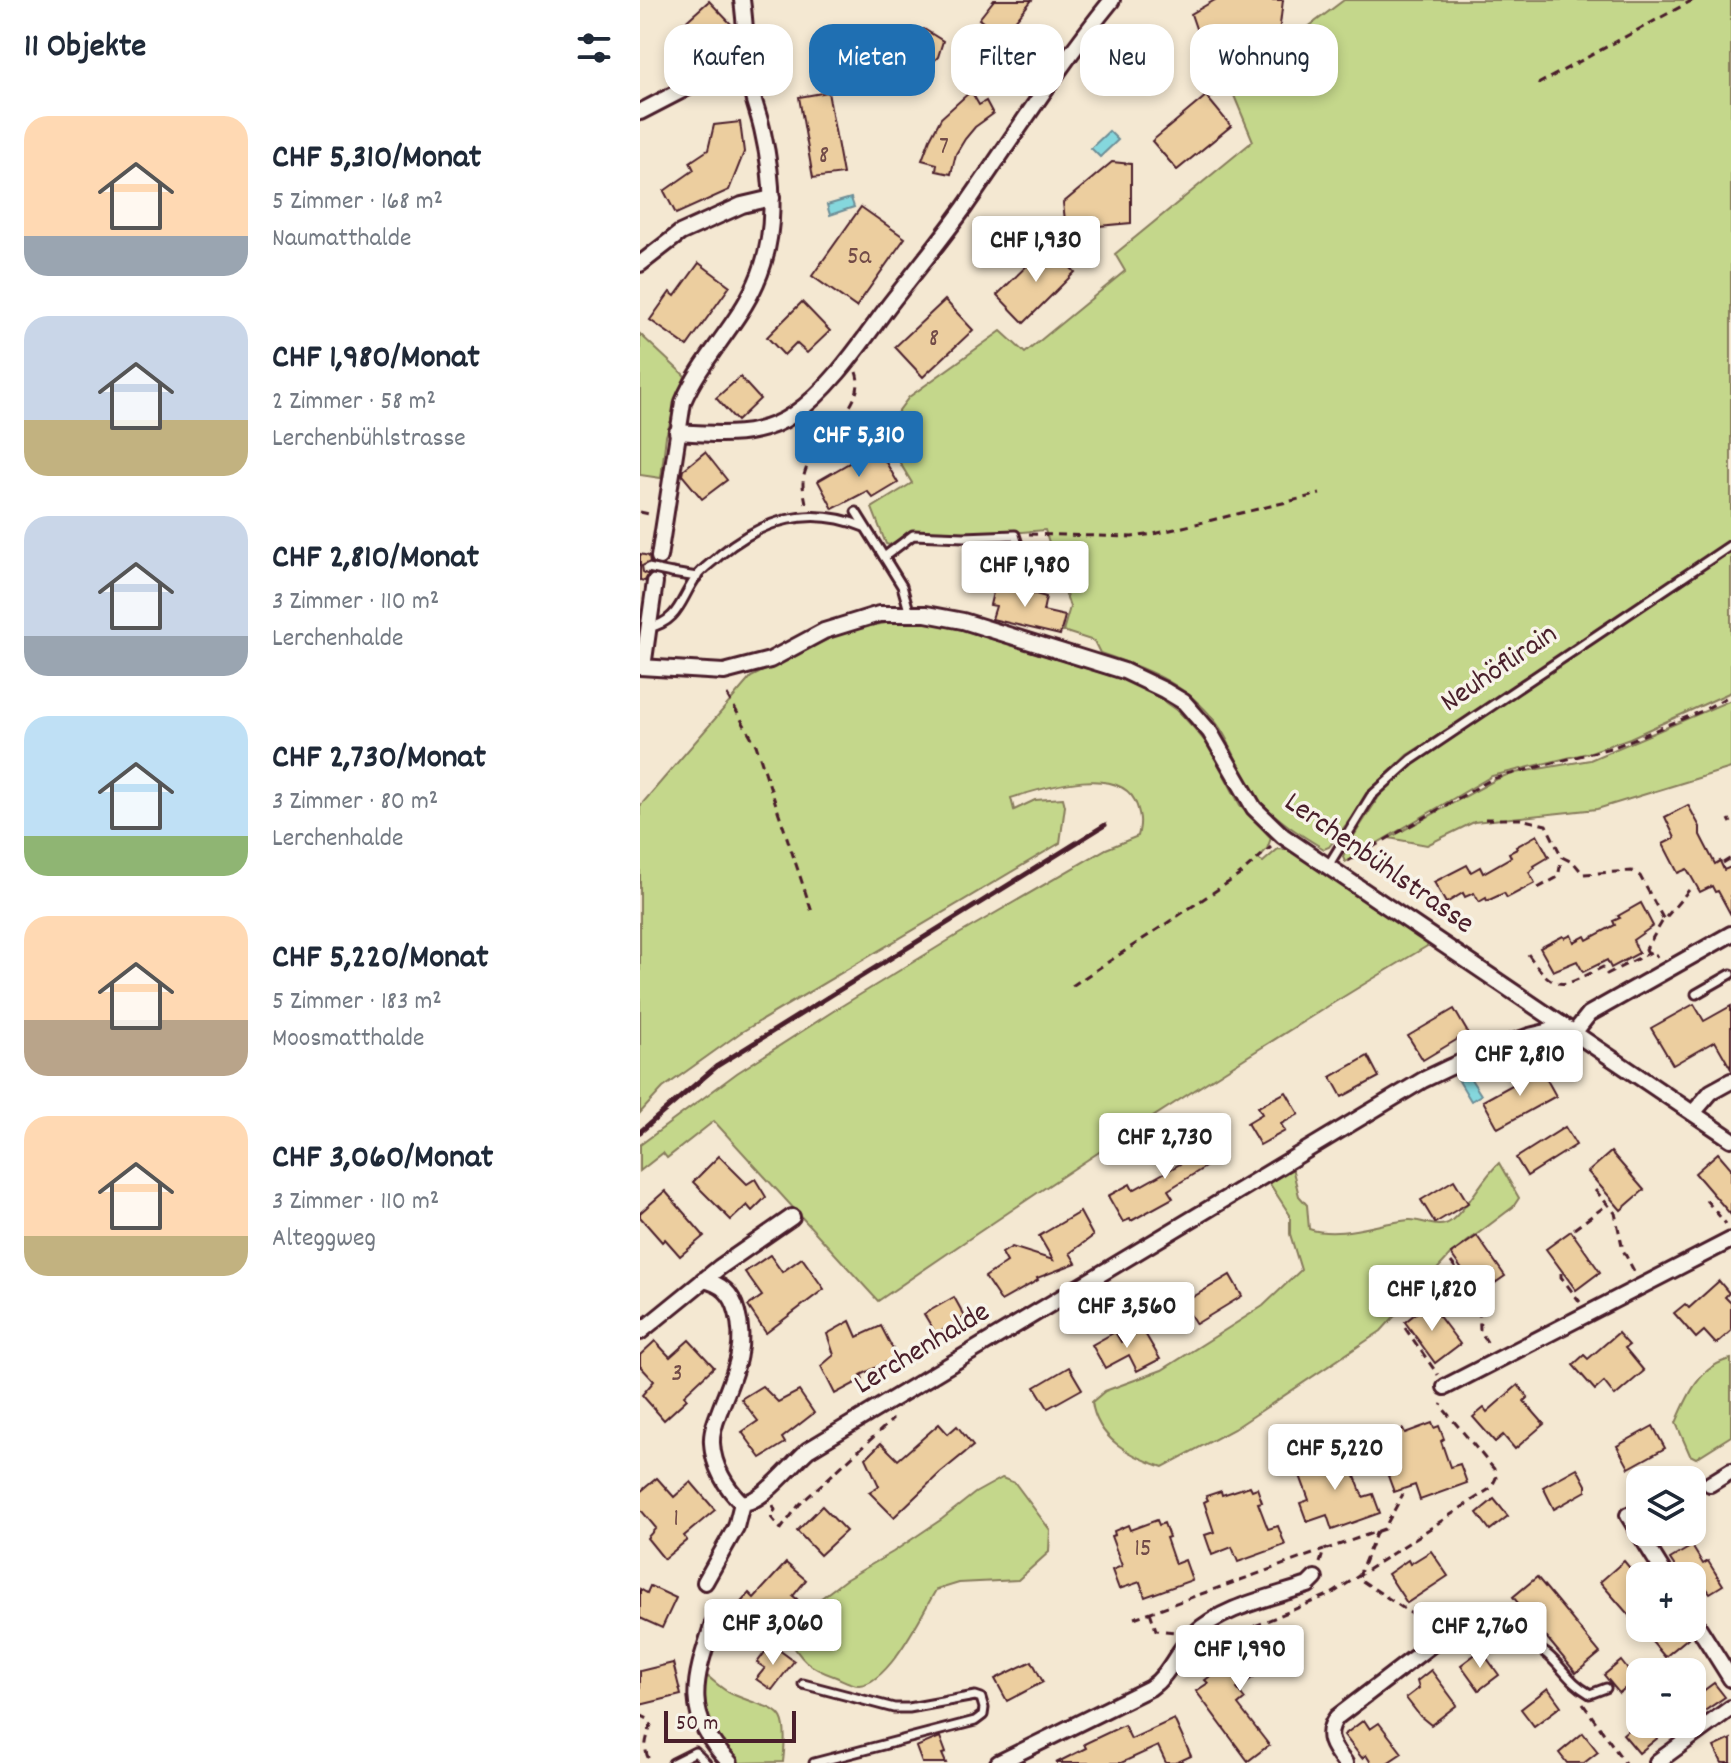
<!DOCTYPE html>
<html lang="de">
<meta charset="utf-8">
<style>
:root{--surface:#fff;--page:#f2f2f3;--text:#1f2937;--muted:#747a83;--accent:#1f6fb2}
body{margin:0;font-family:Dekko,sans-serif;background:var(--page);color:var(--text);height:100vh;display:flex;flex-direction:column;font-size:30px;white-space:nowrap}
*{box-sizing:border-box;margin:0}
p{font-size:26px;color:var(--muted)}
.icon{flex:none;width:44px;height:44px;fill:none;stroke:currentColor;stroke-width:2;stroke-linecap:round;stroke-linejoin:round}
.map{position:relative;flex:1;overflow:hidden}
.sheet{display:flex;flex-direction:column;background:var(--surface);width:640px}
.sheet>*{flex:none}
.banner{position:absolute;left:24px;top:24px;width:760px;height:72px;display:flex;gap:16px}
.buttons{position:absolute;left:986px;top:1466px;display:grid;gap:16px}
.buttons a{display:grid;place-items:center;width:80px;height:80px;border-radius:16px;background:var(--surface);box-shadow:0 4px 12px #0003;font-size:40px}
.scale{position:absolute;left:24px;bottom:20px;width:132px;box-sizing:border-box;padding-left:8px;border:4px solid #4a1f2b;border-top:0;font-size:22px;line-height:28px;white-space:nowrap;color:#4a1f2b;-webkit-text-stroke:6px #f7f3e8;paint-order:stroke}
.price{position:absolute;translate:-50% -68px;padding:0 18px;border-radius:8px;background:#fff;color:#222;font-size:26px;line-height:52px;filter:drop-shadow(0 2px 4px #0008)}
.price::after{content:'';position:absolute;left:50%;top:48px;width:24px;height:18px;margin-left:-12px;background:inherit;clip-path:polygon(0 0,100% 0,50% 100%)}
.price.current{background:var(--accent);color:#fff}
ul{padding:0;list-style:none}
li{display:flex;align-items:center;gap:24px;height:200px;padding:0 24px}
li span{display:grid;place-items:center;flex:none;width:224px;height:160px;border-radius:24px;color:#555}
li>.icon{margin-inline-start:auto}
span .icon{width:96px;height:96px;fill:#fffc;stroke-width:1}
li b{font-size:34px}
h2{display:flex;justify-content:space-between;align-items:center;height:96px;padding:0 24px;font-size:34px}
.pill{padding:0 28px;border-radius:24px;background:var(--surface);box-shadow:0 4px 12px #0003;font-size:28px;line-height:72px}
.pill.current{background:var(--accent);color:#fff}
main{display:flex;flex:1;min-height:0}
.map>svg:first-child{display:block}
</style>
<main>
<section class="sheet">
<h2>11 Objekte<svg class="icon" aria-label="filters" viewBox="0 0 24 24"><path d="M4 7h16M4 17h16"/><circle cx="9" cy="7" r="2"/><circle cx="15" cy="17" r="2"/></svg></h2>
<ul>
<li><span style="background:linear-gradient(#ffd9b3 75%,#9aa5b1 0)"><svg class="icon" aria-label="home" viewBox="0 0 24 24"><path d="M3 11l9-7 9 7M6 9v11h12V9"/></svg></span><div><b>CHF 5,310/Monat</b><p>5 Zimmer · 168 m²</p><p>Naumatthalde</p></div></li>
<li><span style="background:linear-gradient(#c9d6e8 65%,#c2b280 0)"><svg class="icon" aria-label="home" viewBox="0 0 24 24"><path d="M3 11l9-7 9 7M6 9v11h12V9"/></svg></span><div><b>CHF 1,980/Monat</b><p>2 Zimmer · 58 m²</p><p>Lerchenbühlstrasse</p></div></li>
<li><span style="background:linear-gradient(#c9d6e8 75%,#9aa5b1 0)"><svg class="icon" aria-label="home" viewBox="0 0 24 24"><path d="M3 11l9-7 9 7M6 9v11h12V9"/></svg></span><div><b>CHF 2,810/Monat</b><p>3 Zimmer · 110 m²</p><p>Lerchenhalde</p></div></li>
<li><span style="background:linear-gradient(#bfe0f5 75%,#8fb573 0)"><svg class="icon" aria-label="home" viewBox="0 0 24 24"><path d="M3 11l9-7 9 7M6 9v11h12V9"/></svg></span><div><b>CHF 2,730/Monat</b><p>3 Zimmer · 80 m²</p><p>Lerchenhalde</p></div></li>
<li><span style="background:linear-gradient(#ffd9b3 65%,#b9a48a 0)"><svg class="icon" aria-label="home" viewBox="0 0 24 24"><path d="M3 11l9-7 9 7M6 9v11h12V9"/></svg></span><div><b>CHF 5,220/Monat</b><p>5 Zimmer · 183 m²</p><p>Moosmatthalde</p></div></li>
<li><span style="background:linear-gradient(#ffd9b3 75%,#c2b280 0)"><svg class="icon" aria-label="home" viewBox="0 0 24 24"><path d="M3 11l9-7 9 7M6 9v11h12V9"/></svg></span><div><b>CHF 3,060/Monat</b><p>3 Zimmer · 110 m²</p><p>Alteggweg</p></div></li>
</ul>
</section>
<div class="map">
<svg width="1091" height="1763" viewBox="0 0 1091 1763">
<rect width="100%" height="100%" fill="#f4e8d2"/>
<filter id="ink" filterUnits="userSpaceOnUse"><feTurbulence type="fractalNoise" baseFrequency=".0125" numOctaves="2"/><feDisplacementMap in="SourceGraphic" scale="16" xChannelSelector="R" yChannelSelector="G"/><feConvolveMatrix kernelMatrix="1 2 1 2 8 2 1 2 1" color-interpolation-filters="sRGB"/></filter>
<g filter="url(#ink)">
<g fill="#c4d78b" stroke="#877b5b" stroke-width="2">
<path d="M704,0H1091V692L990,738L948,753L852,776L705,862L703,857L706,848L742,792L767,767L836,718L830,715L767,755L737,784L689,847L684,849C661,835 638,821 620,801C603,781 596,754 582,731C553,686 508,669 460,653L454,641L423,631L430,607L405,530L357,534L275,530L249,545L246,544L232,508L272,483L242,433L269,397L361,331L385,353L485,271L475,254L613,141L590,86Z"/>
<path d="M0,334L45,376L26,436L21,478L0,475Z"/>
<path d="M263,620L286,622L323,630L481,679L510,692L539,712L554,728L568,745L600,805L631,838L627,849L618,859L623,862L638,849L650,850L789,945C601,1057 418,1177 238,1301L74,1121L27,1158L23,1153L0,1171V1145L97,1073L195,1010L319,934L466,849L498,836C501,824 501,818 497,806C483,762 403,788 371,798L374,810L395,800L423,798L425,806L420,843L100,1033L23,1088L0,1113V806L111,677L207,630Z"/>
<path d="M1091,700V768L957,809L834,822L787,845L749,838L855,780L869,774L950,760Z"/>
<path d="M859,1163L879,1198L873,1207L811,1254L741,1331L594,1429L523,1467C490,1456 457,1439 452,1402L465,1391L522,1370L623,1306L661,1270L650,1234V1215L628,1181L652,1167L659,1196L667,1205L669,1229C701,1239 737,1223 769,1220C783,1219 798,1231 811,1221C831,1204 840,1181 859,1163Z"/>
<path d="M1091,1359V1436L1056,1458L1050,1455L1036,1423C1047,1397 1060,1365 1091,1359Z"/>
<path d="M362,1478L375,1483L410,1530L409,1552L378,1580L319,1583L296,1590C282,1613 249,1684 219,1685C212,1685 203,1680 196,1677C167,1667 161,1660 146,1634L180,1599L205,1580L253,1552L302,1519L335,1493Z"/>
<path d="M61,1672C72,1678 80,1689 92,1694C138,1714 150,1702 143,1762L96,1763L69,1732L58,1684Z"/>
</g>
<g fill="#85d7dd" stroke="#6d8d96" stroke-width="2">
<path d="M469,131L478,140L460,157L451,148Z"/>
<path d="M211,198L214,207L190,215L187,205Z"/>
<path d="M829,1076L841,1095L831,1101L819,1081Z"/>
</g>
<g fill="#ecce9f" stroke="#4a1f2b" stroke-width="2">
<path d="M354,0H392L362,37L339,19Z"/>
<path d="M575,0H643L639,33L602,56L562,46L551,14Z"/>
<path d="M69,1L92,25L55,58L33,33Z"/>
<path d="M284,29L303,41L298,57L282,73L238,78L228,46Z"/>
<path d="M331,91L339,105L346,101L353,114L335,127L325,139L316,154L311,174L296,171L297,164L282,160L290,139L301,118Z"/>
<path d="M188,92L203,174L173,178L159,97Z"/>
<path d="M566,96L591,126L537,170L512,141Z"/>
<path d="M100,122L104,152L89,190L36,214L24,191L54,170L50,162L68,150L74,125Z"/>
<path d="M472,162L491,164V223L426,229L423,203Z"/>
<path d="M221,207L265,238L216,307L172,276Z"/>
<path d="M405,248H411L435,272L384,323L357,295Z"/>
<path d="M59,263L90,286L47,346L10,320L30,292L35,296Z"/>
<path d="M305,300L333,330L283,377L255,347Z"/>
<path d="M162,302L190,331L167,353L156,343L144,355L127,337Z"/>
<path d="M100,377L120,399L97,421L76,398Z"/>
<path d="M237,447L258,483L233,498L227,491L193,509L178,481Z"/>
<path d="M65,452L87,480L62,499L42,475L43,470Z"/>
<path d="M0,554L9,556L10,562L2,566L3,572L8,575L5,581L0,580Z"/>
<path d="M379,582L394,586L392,593L406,597L403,611L425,616L420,635L352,619L356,606L350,605L355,584L377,590Z"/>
<path d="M1048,805L1060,827V835L1075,864L1080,861L1084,870L1091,867V915L1078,891L1075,892L1072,886L1060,892L1047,869L1038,873L1023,844L1035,838L1025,817Z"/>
<path d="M897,835L909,857L894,866L895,868L889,872L895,883L867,898L864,893L847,901L846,898L839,902L834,893L825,897L823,893L806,903L794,882L827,865L831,872L840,867L843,873L871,857L869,853L877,849L876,847Z"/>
<path d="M1001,903L1013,926L993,940L999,953L971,968L967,960L943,972L937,961L913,971L900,948L923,936L925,938L931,935L934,942L945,936L947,940L975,925L973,921L980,918L978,916Z"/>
<path d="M1054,1004L1064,1021L1091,1006V1069L1075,1041L1033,1065L1017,1038L1011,1028Z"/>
<path d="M814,1009L828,1033L783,1060L768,1036Z"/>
<path d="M728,1056L739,1077L702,1097L691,1077Z"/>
<path d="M901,1069L916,1096L858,1128L843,1101Z"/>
<path d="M646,1092L659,1114L641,1124L645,1131L620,1145L607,1123L622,1114L618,1107Z"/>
<path d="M925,1127L936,1145L887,1176L876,1158Z"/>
<path d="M569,1134L583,1156L528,1190L533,1198L491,1221L490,1219L483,1222L468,1196L490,1184L493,1190L540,1164L534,1155Z"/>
<path d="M971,1152L1004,1190L981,1210L948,1172Z"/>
<path d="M1078,1153L1091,1168V1215L1055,1173Z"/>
<path d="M79,1156L107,1184L115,1179L126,1197L112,1211L107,1205L91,1220L53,1182Z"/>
<path d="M814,1180L828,1203L795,1223L781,1200Z"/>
<path d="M25,1191L64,1236L40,1256L25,1239L22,1242L0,1217V1213Z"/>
<path d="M440,1212L453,1236L430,1253L436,1263L397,1278L398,1280L361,1301L345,1277L367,1262L362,1253L372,1247L413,1260L399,1236Z"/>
<path d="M931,1231L960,1272L936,1290L906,1249Z"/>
<path d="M837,1236L865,1276L839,1294L811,1254Z"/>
<path d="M130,1255L142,1272L162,1258L184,1289L126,1333L108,1306L122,1296L105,1272Z"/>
<path d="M590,1275L602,1296L556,1324L543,1303Z"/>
<path d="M1079,1281L1089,1293L1085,1297L1091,1303V1331L1076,1344L1064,1331L1056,1338L1034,1313L1045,1304L1049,1308Z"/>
<path d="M314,1297L325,1317L296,1334L284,1314Z"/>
<path d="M789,1303L820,1344L795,1363L765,1322Z"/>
<path d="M210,1321L217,1337L241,1326L257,1357L221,1375L223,1379L195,1394L181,1366L194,1355L187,1334Z"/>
<path d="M503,1330L520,1359L497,1371L489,1355L465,1368L452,1345L475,1332L481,1342Z"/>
<path d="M978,1333L989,1345L985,1348L1004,1371L975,1396L964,1382L955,1390L933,1365L944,1355L948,1359Z"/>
<path d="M49,1340L74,1367L44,1395L47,1399L24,1420L2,1395L14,1381L0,1366V1355L15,1341L30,1357Z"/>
<path d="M429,1367L442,1389L408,1408L395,1387Z"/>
<path d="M878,1385L888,1397L884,1401L904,1424L875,1449L863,1435L855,1442L833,1417L844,1408L847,1412Z"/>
<path d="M122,1386L138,1402L159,1391L174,1413L142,1438L145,1443L121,1458L102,1432L118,1421L101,1399Z"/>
<path d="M792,1423L794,1428L799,1426L804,1439L801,1441L810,1467L820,1464L827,1483L780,1500L775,1485L754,1492L747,1473L757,1469L746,1440L750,1438L749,1434L763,1429L765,1433Z"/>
<path d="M299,1424L308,1434L317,1426L333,1446L300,1473L254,1517L229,1492L239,1486L226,1458L241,1443L258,1460Z"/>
<path d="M1013,1426L1025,1448L989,1468L977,1446Z"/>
<path d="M705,1453L706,1458L711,1456L716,1470L713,1471L723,1497L733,1494L740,1513L692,1530L687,1515L667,1522L660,1503L669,1500L658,1470L663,1468L661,1464L675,1459L677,1463Z"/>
<path d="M937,1468L946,1485V1491L914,1509L903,1487Z"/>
<path d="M17,1478L34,1497L51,1482L75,1510L44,1536L47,1540L24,1559L7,1538L16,1528L0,1509V1492Z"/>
<path d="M610,1486L612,1490L617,1488L622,1502L618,1503L628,1529L638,1526L645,1545L598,1562L592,1547L572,1555L565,1535L574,1532L564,1502L568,1500L566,1496L581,1491L582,1495Z"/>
<path d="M854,1499L868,1516L850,1530L837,1513Z"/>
<path d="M182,1506L206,1531L180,1555L157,1531Z"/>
<path d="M517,1520L519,1525L524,1523L529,1537L526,1538L535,1564L545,1560L552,1580L505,1597L500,1582L479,1589L472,1570L482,1566L471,1536L475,1535L474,1531L488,1525L490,1530Z"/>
<path d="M1052,1546L1063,1564L1068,1561L1083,1585L1070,1593L1065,1586L1052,1594V1576H1041L1030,1559Z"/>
<path d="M791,1551L808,1576L767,1603L748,1574L768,1560L770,1564Z"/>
<path d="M984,1561L1000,1580V1628L960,1582Z"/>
<path d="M146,1563L166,1580L153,1596L157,1599L127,1633L97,1607L109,1593L114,1598Z"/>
<path d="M897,1577L960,1653L936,1673L873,1597Z"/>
<path d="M10,1586L36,1598L22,1628L0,1618V1589L7,1593Z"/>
<path d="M1000,1628H1040L1048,1638L1025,1657Z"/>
<path d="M626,1632L645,1659L629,1671L627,1667L597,1689L605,1699L598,1705L629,1745L608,1761L556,1691L568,1683L565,1680L599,1655L597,1653Z"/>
<path d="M131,1644L154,1661L132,1690L116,1679L125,1668L117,1663Z"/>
<path d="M841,1650L859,1675L839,1690L821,1665Z"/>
<path d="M392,1661L403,1682L367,1701L355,1679Z"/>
<path d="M981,1661L996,1680L979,1693L964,1675Z"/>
<path d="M33,1663L41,1695L0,1705V1671Z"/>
<path d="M791,1670L817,1705L791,1725L780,1716L766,1698L779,1688L777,1681Z"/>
<path d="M1052,1675L1063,1691L1074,1683L1085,1697L1057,1716L1052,1709Z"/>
<path d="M908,1688L921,1706L894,1726L881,1709Z"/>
<path d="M534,1719L551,1756L536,1763H526L518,1746L481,1763H416L446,1748L444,1744L484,1725L491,1739Z"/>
<path d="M724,1720L730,1729L739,1723L762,1753L747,1763H731L726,1755L722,1758L704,1735Z"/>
<path d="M995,1724H1035L999,1753L983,1734Z"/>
<path d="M943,1733L958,1752L944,1763H927L919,1753Z"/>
<path d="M300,1737L306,1753L302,1754L306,1763H282L276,1747Z"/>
<path d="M1091,1739V1763H1082L1074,1747Z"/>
</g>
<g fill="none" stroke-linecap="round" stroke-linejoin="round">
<g stroke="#4a1f2b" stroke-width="13">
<g id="lane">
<path d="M216,512L262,586L270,614"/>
<path d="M244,557L273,535L324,537L375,535L384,564"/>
<path d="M32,573L57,577"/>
<path d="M8,628C40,621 40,599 57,576C63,568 73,562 80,555C123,519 170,505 224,527"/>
<path d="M688,866L731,796L771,760L1091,545"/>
<path d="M1056,994L1091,974"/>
<path d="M872,1629C882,1642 896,1645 908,1655C924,1669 929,1682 950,1694L966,1688"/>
<path d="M163,1684L254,1708H269L335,1696L341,1698L344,1708L343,1715L335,1721L174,1763"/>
<path d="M33,1763L55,1752L66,1763"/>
</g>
</g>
<g stroke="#4a1f2b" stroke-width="20">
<g id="street">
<path d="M0,112L56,83L74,81L111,86"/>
<path d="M0,264L40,233L102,205L132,198"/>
<path d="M37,432C78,435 118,439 154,414C191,389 223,340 250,304C275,272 300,241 324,208C373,138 418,66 472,0"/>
<path d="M19,557L43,402C61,359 97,326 116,283C137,237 134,181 123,133C120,117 113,101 110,85C106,57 106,28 102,0"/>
<path d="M0,667L84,672L130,660L184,631L239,614H286L323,621L484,671L524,690L544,702L570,732L614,808L643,836L1091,1139"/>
<path d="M3,667L15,582"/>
<path d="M934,1033L949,1014L1091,934"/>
<path d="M1053,1113L1071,1092L1091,1081"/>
<path d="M63,1280C82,1284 92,1293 97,1312C107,1348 94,1374 81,1407C77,1418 71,1431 72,1443C73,1466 86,1488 102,1503"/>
<path d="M0,1332L80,1267L152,1217"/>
<path d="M805,1387L1091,1240"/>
<path d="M1070,1484L1091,1471"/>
<path d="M102,1503C122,1503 151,1465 168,1450L783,1080C817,1063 851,1049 887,1037C897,1033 914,1033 921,1024"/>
<path d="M988,1515L1026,1576"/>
<path d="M65,1582L96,1527L102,1503"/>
<path d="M1052,1617L1091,1679"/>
<path d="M73,1623C54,1681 42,1714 90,1763"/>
<path d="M1017,1762L1091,1708"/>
<path d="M358,1763L510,1688C531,1673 536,1652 553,1635C582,1607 630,1598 668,1585L675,1578"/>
<path d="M705,1763C693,1748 683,1735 697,1717L830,1615L839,1611L855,1612L872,1629"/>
</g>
</g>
<g stroke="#4a1f2b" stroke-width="3" stroke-dasharray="8 6" stroke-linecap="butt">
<path d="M898,84L1053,0"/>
<path d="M166,503C165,497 163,490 163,484C163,445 230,409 216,372"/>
<path d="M0,512L9,514"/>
<path d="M389,534L492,537L514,534L680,494"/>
<path d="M87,695L116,745L173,915"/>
<path d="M845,819H880L906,825L922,857L934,863L943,874L992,871L1000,876L1024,920"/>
<path d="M1089,819L1091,823"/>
<path d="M708,861L852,779L974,747L1062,711L1091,695"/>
<path d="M1083,863L1091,858"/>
<path d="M898,888L918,877L922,857"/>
<path d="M1008,953L1006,949L1022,922L1049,890"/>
<path d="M888,954C916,994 921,988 963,967L967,974L1013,951L1017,957"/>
<path d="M432,986L598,876L631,847"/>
<path d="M955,1190L975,1213L983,1250L995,1273"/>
<path d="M1066,1200L1086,1224"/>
<path d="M934,1229L968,1204"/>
<path d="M811,1262L839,1298L840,1331L850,1347"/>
<path d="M921,1273V1277L940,1302"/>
<path d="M791,1303L824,1279"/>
<path d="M765,1328L798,1375"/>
<path d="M133,1505L135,1510L130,1516L141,1529L159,1505L253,1419"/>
<path d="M737,1531L718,1578L790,1626"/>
<path d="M680,1563L684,1550L744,1529L763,1494"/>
<path d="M510,1612L516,1630L536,1632"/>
<path d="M494,1618L684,1550"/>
<path d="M546,1667L558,1670L615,1626L693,1593L851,1488L856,1478L854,1469L801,1406L802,1404"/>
<path d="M943,1704L985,1763"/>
<path d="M0,1715L8,1719L11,1725C6,1741 2,1749 11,1763"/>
</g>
<use href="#lane" stroke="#f7f3e8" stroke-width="7"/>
<use href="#street" stroke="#f7f3e8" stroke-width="14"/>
<path stroke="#4a1f2b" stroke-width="5" d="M0,1132L77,1066L465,825"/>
<g stroke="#4a1f2b" stroke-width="13" stroke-linecap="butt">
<path id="lane-bridge" d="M8,568L32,573"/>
</g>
<use href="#lane-bridge" stroke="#f7f3e8" stroke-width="7"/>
</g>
</g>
<g text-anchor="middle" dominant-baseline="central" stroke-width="7" stroke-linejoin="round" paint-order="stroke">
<g font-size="26" fill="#724b48">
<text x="304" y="147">7</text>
<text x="184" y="156">8</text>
<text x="219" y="257">5a</text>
<text x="294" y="339">8</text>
<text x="37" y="1374">3</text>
<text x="36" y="1519">1</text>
<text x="503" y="1549">15</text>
</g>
<g font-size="30" fill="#4a1f2b" stroke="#f7f3e8">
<text transform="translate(860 670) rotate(-34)">Neuhöflirain</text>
<text transform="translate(738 865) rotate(35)">Lerchenbühlstrasse</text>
<text transform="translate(283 1350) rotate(-31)">Lerchenhalde</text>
</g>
</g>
</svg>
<div class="buttons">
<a><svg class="icon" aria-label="layers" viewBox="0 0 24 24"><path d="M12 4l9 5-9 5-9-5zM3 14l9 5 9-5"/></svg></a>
<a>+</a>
<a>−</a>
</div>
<div class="scale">50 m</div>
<b class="price" style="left:396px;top:284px">CHF 1,930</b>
<b class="price current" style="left:219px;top:479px">CHF 5,310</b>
<b class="price" style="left:385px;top:609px">CHF 1,980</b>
<b class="price" style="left:880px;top:1098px">CHF 2,810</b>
<b class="price" style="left:525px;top:1181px">CHF 2,730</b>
<b class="price" style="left:792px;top:1333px">CHF 1,820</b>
<b class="price" style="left:487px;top:1350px">CHF 3,560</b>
<b class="price" style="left:695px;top:1492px">CHF 5,220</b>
<b class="price" style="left:133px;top:1667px">CHF 3,060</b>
<b class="price" style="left:840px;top:1670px">CHF 2,760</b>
<b class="price" style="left:600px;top:1693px">CHF 1,990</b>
<div class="banner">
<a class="pill">Kaufen</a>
<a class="pill current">Mieten</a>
<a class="pill">Filter</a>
<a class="pill">Neu</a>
<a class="pill">Wohnung</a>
</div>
</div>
</main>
